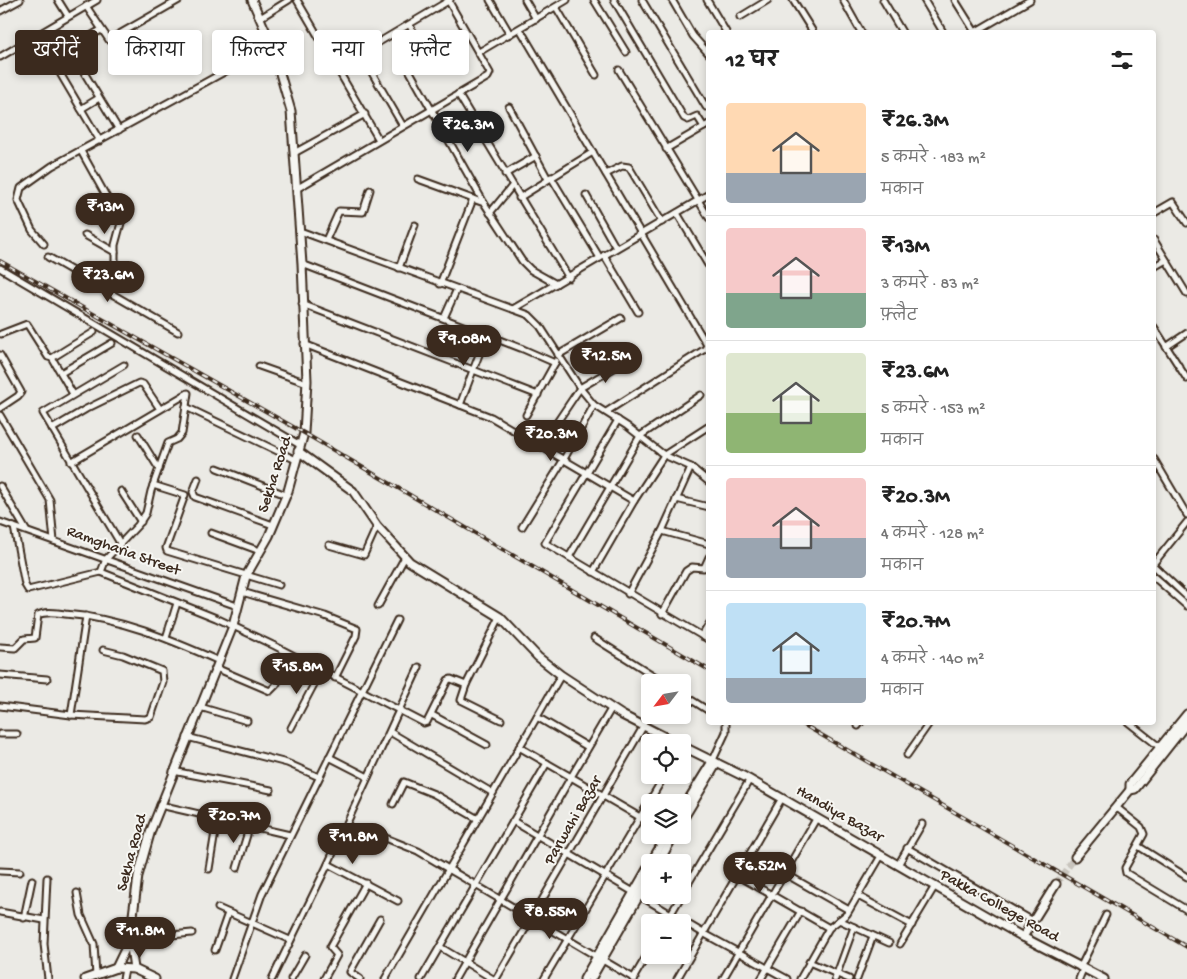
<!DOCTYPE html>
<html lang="hi">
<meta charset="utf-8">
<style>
:root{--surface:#fff;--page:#f6f6f6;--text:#222;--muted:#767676;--line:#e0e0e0;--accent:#3b2a1e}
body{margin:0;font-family:"Gochi Hand","Playpen Sans Deva",sans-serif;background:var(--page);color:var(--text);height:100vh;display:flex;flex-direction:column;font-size:19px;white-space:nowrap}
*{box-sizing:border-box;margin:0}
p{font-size:16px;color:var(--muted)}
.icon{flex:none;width:28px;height:28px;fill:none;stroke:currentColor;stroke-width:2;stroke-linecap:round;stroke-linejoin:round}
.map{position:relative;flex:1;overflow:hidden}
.details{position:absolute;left:706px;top:30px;width:450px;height:695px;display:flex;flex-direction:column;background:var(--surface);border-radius:5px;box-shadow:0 2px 8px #0003}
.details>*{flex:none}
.hud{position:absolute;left:15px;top:30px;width:475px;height:45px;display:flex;gap:10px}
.needle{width:32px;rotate:239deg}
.controls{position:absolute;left:641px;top:674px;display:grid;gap:10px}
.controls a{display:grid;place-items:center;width:50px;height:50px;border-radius:5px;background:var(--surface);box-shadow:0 2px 8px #0003;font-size:25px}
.price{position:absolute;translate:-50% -42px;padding:0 11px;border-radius:18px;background:var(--accent);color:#fff;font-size:16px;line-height:32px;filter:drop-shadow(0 1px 2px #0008)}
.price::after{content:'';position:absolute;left:50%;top:30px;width:15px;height:11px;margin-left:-8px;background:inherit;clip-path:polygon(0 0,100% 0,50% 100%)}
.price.active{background:#222;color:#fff}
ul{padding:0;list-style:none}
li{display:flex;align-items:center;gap:15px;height:125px;padding:0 20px}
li+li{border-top:1px solid var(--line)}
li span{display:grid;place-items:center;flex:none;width:140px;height:100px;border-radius:5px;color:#555}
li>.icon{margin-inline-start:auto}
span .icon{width:60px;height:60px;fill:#fffc;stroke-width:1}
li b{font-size:21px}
h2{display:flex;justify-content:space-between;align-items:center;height:60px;padding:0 20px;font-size:21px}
.chip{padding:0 18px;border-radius:5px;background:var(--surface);box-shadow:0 2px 8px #0003;font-size:18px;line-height:45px}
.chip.active{background:var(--accent);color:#fff}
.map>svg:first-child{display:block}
</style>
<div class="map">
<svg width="1187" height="979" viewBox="0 0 1187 979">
<rect width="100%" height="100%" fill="#ebeae5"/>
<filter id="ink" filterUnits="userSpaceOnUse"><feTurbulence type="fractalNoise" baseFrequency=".02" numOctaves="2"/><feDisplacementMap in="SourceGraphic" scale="10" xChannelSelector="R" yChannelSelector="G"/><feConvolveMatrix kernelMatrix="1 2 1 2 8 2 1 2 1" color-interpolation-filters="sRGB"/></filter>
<g filter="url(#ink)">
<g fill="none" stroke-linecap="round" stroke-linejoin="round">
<path stroke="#c8c4bd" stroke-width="7" stroke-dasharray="7 3.5" stroke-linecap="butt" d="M1056,884L1075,857"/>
<g stroke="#3b2a1e" stroke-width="9">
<g id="street">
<path d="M58,0L68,16"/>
<path d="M297,0L379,140"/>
<path d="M490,0L510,34"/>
<path d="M525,0L536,19"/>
<path d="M594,0L626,52"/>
<path d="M614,0L684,118L688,120L697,116L704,127"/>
<path d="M642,0L706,107"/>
<path d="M672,0L693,36L709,54"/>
<path d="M707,0L726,32"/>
<path d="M793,0L813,32"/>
<path d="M843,0L861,32"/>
<path d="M883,0L902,32"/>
<path d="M924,0L943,32"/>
<path d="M955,0L975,32"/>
<path d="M86,6L109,40L179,0"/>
<path d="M556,7L596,75"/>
<path d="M0,11L20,0"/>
<path d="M740,17L768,0"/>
<path d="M260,18L289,0"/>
<path d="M410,26L422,47L404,61L484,203L522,261L531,270L556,284"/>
<path d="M520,29L707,345L705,349L606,412"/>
<path d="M101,30L78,43L71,51L119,130"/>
<path d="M975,32L1030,0"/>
<path d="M38,36L100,141"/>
<path d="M444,47L467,33"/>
<path d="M479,52L567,0"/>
<path d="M361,54L403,126"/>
<path d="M0,57L97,0"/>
<path d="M53,63L72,53"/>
<path d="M337,67L450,0"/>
<path d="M619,70L709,218"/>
<path d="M458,94L569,278"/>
<path d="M509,107L548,179"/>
<path d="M81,109L99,98"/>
<path d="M666,149L709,124"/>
<path d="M81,151L121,223L115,245V273L107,291"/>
<path d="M296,152L365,114"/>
<path d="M505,174L536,156"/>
<path d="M606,174L622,166L629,167L662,222"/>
<path d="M551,177L600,258"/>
<path d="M418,179L484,203"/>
<path d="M298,188L488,77L490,73L448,0"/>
<path d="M586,195L616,248"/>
<path d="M519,198L593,152"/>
<path d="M490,213L512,186"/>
<path d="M677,213L708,265"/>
<path d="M1154,213L1173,202L1187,223"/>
<path d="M300,231L529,315L540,326L580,388L594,405L627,426L664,455L691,467L709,482"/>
<path d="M85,235L115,252"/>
<path d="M326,240L339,211L363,212L370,190"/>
<path d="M1154,240L1187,294"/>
<path d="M44,244L32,230L18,200L21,188L52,166L272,46"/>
<path d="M604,255L638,312"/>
<path d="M48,257L178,332"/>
<path d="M302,264L523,349L555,363"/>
<path d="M1154,267L1166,260"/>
<path d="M0,268L300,445"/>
<path d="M399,268L415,225"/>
<path d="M440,284L473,199"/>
<path d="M302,304L538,395"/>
<path d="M513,309L709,194"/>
<path d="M444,318L457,289"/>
<path d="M1154,327L1187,379"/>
<path d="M1,334L27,324L48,357L52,358"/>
<path d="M304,344L491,417L634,501"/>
<path d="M1166,347L1187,333"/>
<path d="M0,355L21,392L18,396L0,408"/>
<path d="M558,355L621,318"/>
<path d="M259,366L307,383"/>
<path d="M61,373L112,343"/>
<path d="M73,394L52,358L94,332"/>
<path d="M460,405L486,336"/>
<path d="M186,407L296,460"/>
<path d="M0,415L50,500L54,541"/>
<path d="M526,415L556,361"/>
<path d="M618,420L545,543L709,640"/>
<path d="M52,429L86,409L139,383L143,384L160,409"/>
<path d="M138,435L159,469"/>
<path d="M541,446L580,388L636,355"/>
<path d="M1154,459L1187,515"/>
<path d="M71,462L188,393L182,433L177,439L168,443L151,491L146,513L138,525L106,559L101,572"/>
<path d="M217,468L286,495"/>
<path d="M198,479L193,492L195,497L273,525"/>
<path d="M153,485L185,495L166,548L167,551L279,585"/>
<path d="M0,486L26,530"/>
<path d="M121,491L141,522"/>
<path d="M676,499L709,507"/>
<path d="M0,522L237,606"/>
<path d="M14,527L25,585L28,590L101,572L216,618L275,646L424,723L427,722L448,680L451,679L466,685L500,617"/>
<path d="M522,527L564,459L594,405"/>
<path d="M662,531L709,544"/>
<path d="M211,533L260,551"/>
<path d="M120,543L43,413L124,365"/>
<path d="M329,545L364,555L377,526"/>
<path d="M569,557L640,436L701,395"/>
<path d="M1154,563L1187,522"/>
<path d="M1154,566L1187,597"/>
<path d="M593,572L634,501L664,455L709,426"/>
<path d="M1154,577L1187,606"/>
<path d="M242,592L325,616L357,629L356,636L335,678"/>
<path d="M628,594L662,531L691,467"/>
<path d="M378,606L405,557"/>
<path d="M662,614L686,571L692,567L704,568L709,557"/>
<path d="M702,636L709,624"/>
<path d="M166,638L177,603"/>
<path d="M594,638L664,682"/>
<path d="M0,647L15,648L24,639L35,638L38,615C46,611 56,613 65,614C120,618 169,639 219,661"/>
<path d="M216,668L270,691L276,685L291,656"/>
<path d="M0,675L47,679"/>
<path d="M561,675L537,717L588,747"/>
<path d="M466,685L461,700L501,720"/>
<path d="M682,694L709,711"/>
<path d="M0,706L71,715L145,719L151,717L163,682L162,671L123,655L103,650"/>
<path d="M200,707L247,721"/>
<path d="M611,709L571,777L650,823"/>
<path d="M71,715L86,616"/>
<path d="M432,715L487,745"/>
<path d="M1128,722L1162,749"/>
<path d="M858,726L861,722"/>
<path d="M291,728L321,671"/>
<path d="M390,732L493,793"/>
<path d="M0,734H17"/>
<path d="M187,737L287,763L319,777"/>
<path d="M907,755L930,722"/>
<path d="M329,757L368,777"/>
<path d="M713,760L726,732V722"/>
<path d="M173,771L271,790"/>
<path d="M393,804L404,782L434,794L478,819"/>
<path d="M160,805L290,835"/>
<path d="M1116,807L1141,827L1144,834L1125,868L1126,873L1187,910"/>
<path d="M513,821L703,933L787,979"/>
<path d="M368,831L418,851L635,979"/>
<path d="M1138,846L1187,877"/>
<path d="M907,848L1033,921"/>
<path d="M328,864L398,901"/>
<path d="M898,865L922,824"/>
<path d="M237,868L250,825"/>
<path d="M209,869L217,820"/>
<path d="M0,871L20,872"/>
<path d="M784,873L849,910"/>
<path d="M737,875L829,928"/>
<path d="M47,878L44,944L48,979"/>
<path d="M77,893L81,915L94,944L96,976"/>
<path d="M682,894L750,779"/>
<path d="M858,896L912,925"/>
<path d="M218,908L290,940"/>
<path d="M0,912L44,920"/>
<path d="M24,918L32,880"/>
<path d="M839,920L889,943"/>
<path d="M666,922L682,895"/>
<path d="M130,939L192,933"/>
<path d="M900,944L935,886"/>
<path d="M440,947L493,979"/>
<path d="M215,950L228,913"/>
<path d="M809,962L849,979"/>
<path d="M1080,968L1106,915"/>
<path d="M123,979L125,969"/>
<path d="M232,979L262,894L397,620"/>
<path d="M272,979L328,864L419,667"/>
<path d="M291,979L305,955"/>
<path d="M324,979L337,955L330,947L366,883"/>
<path d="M360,979L350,972L380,919"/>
<path d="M385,979L537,717"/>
<path d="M421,979L547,763"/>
<path d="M455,979L571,777L519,747"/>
<path d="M496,979L643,727"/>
<path d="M544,979L665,775"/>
<path d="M633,979L650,950"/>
<path d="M677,979L782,798"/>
<path d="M723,979L816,819"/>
<path d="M761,979L801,911"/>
<path d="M800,979L829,928L847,914L881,856"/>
<path d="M835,979L854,927"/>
<path d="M857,979L873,936"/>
<path d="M1079,979L1083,969"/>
</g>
</g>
<g stroke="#3b2a1e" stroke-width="11">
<g id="secondary">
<path d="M298,451L353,491L377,526L410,562L500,617L538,657L561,675L622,715L675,742"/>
<path d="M682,746L745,777L1023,937L1104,979"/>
<path d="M1130,790V784L1187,714"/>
<path d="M682,810L713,760"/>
<path d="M682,821L717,763"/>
<path d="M1075,857L1130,790L1135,789L1187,723"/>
<path d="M651,862L667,835"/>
<path d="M659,862L674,835"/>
<path d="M1023,937L1056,884"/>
<path d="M130,939L134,969"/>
<path d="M116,968L134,969L155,979"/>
<path d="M85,979L116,968L130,939L138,876L151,830L233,626L246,576L269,536L288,491L304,433L307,381L302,264L291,111L272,46L252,0"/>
<path d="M584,979L650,864"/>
<path d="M591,979L650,877"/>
</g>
</g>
<use href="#street" stroke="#f6f6f2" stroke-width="5"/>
<use href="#secondary" stroke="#f6f6f2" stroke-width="7"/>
<g stroke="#3b2a1e" stroke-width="4">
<g id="rail">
<path d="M0,261L304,433L709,670"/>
<path d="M799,722L1187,947"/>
</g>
</g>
<use href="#rail" stroke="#f6f6f2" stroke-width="2" stroke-dasharray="5.5" stroke-linecap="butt"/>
</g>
</g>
<g text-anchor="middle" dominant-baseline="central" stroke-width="4" stroke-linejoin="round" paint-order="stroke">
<g font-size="16" fill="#3b2a1e" stroke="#f6f6f2">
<text transform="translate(276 475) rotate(-72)">Sekha Road</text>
<text transform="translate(123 552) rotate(20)">Ramgharia Street</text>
<text transform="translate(839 815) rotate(30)">Handiya Bazar</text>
<text transform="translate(574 821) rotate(-60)">Parwahi Bazar</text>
<text transform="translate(133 853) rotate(-75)">Sekha Road</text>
<text transform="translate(999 907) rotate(29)">Pakka College Road</text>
</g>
</g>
</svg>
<div class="controls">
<a><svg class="needle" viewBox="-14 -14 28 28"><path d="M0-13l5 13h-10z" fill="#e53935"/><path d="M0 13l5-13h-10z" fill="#767676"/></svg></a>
<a><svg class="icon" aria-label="locate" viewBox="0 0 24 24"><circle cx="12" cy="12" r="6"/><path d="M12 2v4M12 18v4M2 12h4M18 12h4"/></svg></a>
<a><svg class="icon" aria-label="layers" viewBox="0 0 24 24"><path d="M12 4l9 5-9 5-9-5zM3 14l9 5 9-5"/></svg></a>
<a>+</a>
<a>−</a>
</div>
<b class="price active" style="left:468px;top:153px">₹26.3M</b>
<b class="price" style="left:105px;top:235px">₹13M</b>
<b class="price" style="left:108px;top:303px">₹23.6M</b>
<b class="price" style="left:464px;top:367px">₹9.08M</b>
<b class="price" style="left:606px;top:384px">₹12.5M</b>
<b class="price" style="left:551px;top:462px">₹20.3M</b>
<b class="price" style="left:297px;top:695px">₹15.8M</b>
<b class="price" style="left:234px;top:844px">₹20.7M</b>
<b class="price" style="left:353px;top:865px">₹11.8M</b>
<b class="price" style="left:760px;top:894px">₹6.52M</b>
<b class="price" style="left:550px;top:940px">₹8.55M</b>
<b class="price" style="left:140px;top:959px">₹11.8M</b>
<div class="hud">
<a class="chip active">खरीदें</a>
<a class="chip">किराया</a>
<a class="chip">फ़िल्टर</a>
<a class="chip">नया</a>
<a class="chip">फ़्लैट</a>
</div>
<section class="details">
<h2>12 घर<svg class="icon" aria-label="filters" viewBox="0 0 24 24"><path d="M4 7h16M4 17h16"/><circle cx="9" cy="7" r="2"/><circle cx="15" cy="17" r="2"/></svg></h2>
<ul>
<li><span style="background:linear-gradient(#ffd9b3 70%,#9aa5b1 0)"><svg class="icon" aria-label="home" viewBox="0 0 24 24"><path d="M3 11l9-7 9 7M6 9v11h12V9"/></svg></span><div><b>₹26.3M</b><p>5 कमरे · 183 m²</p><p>मकान</p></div></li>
<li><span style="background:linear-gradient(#f6c9c9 65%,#7fa58c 0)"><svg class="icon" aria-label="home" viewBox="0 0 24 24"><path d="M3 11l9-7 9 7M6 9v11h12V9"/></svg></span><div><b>₹13M</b><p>3 कमरे · 83 m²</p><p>फ़्लैट</p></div></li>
<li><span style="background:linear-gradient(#dfe7d0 60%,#8fb573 0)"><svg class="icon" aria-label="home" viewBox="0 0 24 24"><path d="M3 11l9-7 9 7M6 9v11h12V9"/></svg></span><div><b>₹23.6M</b><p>5 कमरे · 153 m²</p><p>मकान</p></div></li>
<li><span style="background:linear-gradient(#f6c9c9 60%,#9aa5b1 0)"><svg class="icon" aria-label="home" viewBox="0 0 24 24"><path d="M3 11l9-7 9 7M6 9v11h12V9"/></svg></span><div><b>₹20.3M</b><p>4 कमरे · 128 m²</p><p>मकान</p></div></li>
<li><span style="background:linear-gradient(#bfe0f5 75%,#9aa5b1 0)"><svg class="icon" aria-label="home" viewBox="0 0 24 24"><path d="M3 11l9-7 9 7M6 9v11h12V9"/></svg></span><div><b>₹20.7M</b><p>4 कमरे · 140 m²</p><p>मकान</p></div></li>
</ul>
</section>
</div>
